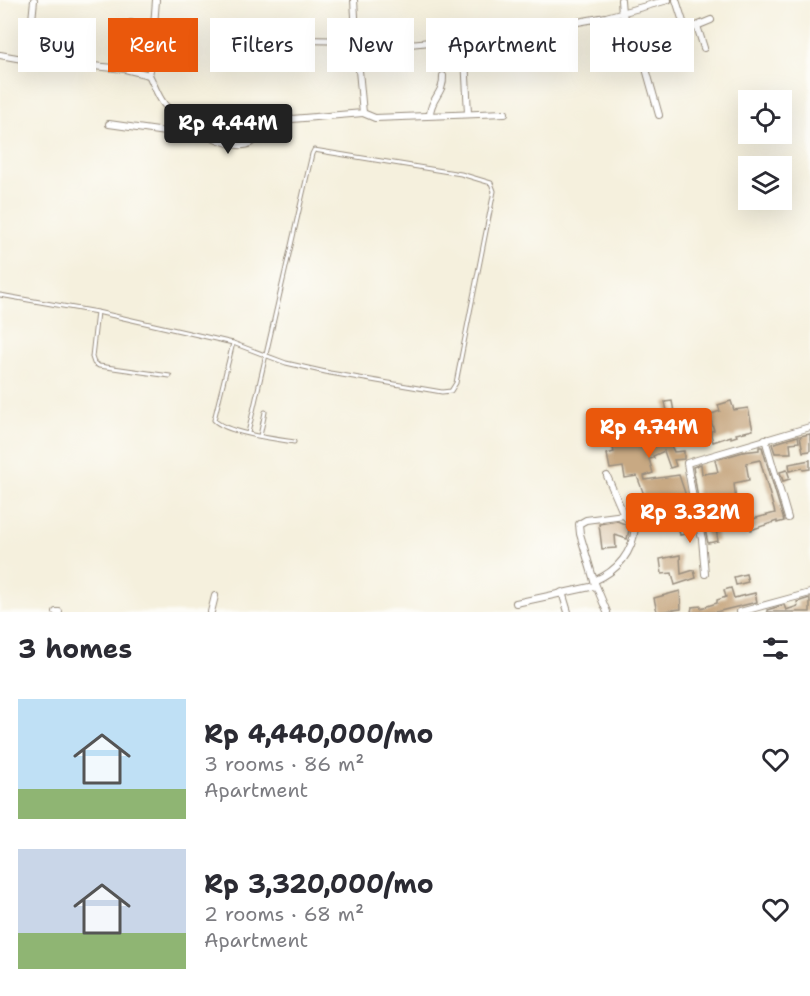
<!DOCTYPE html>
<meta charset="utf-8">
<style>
:root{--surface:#fff;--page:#f2f2f3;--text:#2b2b33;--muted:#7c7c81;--accent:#ea580c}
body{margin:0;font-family:"Shantell Sans",sans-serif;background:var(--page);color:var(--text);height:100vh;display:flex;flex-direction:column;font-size:22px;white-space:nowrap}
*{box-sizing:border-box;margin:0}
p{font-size:20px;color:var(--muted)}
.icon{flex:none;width:33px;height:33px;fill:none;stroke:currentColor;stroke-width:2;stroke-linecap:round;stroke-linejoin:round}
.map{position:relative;height:612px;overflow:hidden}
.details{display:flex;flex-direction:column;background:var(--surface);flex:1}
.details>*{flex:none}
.banner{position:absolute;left:18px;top:18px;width:774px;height:54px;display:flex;gap:12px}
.tools{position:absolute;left:738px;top:90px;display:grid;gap:12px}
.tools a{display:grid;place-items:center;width:54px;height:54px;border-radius:0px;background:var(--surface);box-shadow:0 6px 24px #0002;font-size:30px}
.price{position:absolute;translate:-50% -51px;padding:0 14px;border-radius:6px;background:var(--accent);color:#fff;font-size:20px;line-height:39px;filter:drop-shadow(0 2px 3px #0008)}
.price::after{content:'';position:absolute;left:50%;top:36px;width:18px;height:14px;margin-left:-9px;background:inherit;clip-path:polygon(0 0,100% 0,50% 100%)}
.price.selected{background:#222;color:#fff}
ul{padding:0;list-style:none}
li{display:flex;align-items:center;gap:18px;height:150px;padding:0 18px}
li span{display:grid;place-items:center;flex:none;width:168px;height:120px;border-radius:0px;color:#555}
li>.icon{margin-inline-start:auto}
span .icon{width:72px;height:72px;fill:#fffc;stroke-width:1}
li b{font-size:26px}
h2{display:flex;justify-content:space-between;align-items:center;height:72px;padding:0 18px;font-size:26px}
.chip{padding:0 21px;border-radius:0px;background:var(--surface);box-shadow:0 6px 24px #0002;font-size:21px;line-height:54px}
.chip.selected{background:var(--accent);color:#fff}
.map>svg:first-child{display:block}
</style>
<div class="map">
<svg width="810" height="612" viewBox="0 0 810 612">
<rect width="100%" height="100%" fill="#fdfcf7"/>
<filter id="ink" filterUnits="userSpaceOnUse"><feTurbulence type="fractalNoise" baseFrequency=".0167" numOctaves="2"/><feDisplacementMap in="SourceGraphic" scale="12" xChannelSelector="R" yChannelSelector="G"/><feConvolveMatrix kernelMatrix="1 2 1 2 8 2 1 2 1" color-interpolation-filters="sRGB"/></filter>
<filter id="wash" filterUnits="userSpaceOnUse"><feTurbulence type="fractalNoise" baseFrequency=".008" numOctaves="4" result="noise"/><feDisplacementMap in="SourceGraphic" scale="24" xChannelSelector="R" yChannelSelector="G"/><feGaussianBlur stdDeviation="1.35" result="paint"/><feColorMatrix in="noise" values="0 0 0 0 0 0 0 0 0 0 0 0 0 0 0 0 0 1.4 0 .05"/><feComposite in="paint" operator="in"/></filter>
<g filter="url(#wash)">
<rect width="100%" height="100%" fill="#f5f0dd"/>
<g id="blocks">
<g fill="#c8a983">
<path d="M672,401L675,417L688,416L689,424H686L687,436L667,437L674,452L684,451V459L674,460L676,466L670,468L664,451L653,456L654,458L649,459L653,473L644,476L645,480L679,475L686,496L667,499L668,507H661L659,499L638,505L639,509L631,512L627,500L642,495L643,492L637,476L625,478L623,467L610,469L607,454L614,452L611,440L617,438L614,425L622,423L623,428L642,424L646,439L659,434L658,432L671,429L665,402Z"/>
<path d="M731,401L734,410L748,408L753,430L736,434L737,436L731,438V436L713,442L711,435V431L714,430L709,415L720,411L718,405Z"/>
<path d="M810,434V451L803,452L800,436Z"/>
<path d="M798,436L799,442L790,443L791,453H775L772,444Z"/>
<path d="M759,447H762L784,521L777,523V521L751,530L749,520L775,513L760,460L746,463L749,480L734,483L736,503H738L741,514L745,513L746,522L724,525V528L716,529L718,541L708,543L701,511L706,510L704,497L698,498L693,467L701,464L702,474L718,472L715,460L743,452L759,450Z"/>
<path d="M810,460V469L803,470L802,468L790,471L789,464Z"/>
<path d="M787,470L790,479L783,481L780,472Z"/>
<path d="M691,516L695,532L680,535L678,527L670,528L669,518Z"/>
<path d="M617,521L625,524L629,530L627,539L615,535L616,548L602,549L599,524Z"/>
<path d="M680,555L681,574L694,570L696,578L675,585L672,573L662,574L660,559Z"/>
<path d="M746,574L748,582L736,585L734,577Z"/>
<path d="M731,588L734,598L755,593L757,602L716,612H691L692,607L701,606V608L717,603V600L726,597L724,590Z"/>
<path d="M680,591L681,609L657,612L654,598Z"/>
<path d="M810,598V612H767V610L784,605L786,610L798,606L797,602Z"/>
</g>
</g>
</g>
<g filter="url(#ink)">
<use href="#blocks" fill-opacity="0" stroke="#988d7e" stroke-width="1.5"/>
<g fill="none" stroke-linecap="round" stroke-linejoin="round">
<g stroke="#988d7e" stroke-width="5">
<g id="service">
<path d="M0,295L97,312L233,343L286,363L330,373L442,392L451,391L456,383L494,191L491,183L461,174L314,150L312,154L248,433"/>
<path d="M97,312L92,357L94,363L99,366L170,376"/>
<path d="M233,343L214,420C227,433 275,439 294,442"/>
<path d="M260,436L265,412"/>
</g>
</g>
<g stroke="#988d7e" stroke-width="8">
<g id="minor">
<path d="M354,0L357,49L504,35L606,17L668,0"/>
<path d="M621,0L622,13L643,58L659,115"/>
<path d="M676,0L685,28L694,27L711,20"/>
<path d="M697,26L704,48"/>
<path d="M464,40L468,113"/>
<path d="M286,42L303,40L356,41"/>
<path d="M0,55L28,60L125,69L149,75C154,84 157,95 164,104C176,119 232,154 251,143C259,139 261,127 268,121L363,113L357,49"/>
<path d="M28,60L34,0"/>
<path d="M125,69L131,23"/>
<path d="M149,75L151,65L156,0"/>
<path d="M363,113L375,118L505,113"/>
<path d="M430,114C431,97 444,94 443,76"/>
<path d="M109,124L165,132L173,113"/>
<path d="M765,439L788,518"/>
<path d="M607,476L624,515L635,528"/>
<path d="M695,510L702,539L705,574"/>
<path d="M594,581L580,534L579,524L586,520L624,515"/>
<path d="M562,592L568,612"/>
<path d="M516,603L595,586"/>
<path d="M56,612H59"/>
<path d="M211,612L215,596"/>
<path d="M607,612L594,581C617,571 632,554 635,528L656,514L695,510L687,463L810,427"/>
<path d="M740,612L810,593"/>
</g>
</g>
<use href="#service" stroke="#fff" stroke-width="3"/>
<use href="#minor" stroke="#fff" stroke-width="6"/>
</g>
</g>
</svg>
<div class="tools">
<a><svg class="icon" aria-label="locate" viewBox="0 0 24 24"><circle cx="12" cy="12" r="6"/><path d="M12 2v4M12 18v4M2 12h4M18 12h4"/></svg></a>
<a><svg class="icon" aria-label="layers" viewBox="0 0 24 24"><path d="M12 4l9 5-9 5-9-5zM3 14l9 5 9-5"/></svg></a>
</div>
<b class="price selected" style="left:228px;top:155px">Rp 4.44M</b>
<b class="price" style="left:649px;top:459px">Rp 4.74M</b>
<b class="price" style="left:690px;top:544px">Rp 3.32M</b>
<div class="banner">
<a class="chip">Buy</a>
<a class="chip selected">Rent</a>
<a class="chip">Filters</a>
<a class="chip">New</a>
<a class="chip">Apartment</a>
<a class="chip">House</a>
</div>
</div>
<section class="details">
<h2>3 homes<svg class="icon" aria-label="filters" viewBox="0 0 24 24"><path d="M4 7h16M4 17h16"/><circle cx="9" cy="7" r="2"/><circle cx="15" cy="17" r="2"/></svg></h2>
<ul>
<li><span style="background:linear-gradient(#bfe0f5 75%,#8fb573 0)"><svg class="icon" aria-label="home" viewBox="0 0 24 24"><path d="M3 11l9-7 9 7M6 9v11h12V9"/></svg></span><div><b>Rp 4,440,000/mo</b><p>3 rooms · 86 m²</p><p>Apartment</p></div><svg class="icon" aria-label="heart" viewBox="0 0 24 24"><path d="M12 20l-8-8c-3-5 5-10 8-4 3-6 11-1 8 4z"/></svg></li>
<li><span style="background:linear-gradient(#c9d6e8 70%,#8fb573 0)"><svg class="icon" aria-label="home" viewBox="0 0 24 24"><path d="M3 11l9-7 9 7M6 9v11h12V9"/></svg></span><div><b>Rp 3,320,000/mo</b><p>2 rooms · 68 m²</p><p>Apartment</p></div><svg class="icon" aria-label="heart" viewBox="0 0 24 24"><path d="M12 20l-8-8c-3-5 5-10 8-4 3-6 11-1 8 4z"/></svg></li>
</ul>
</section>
